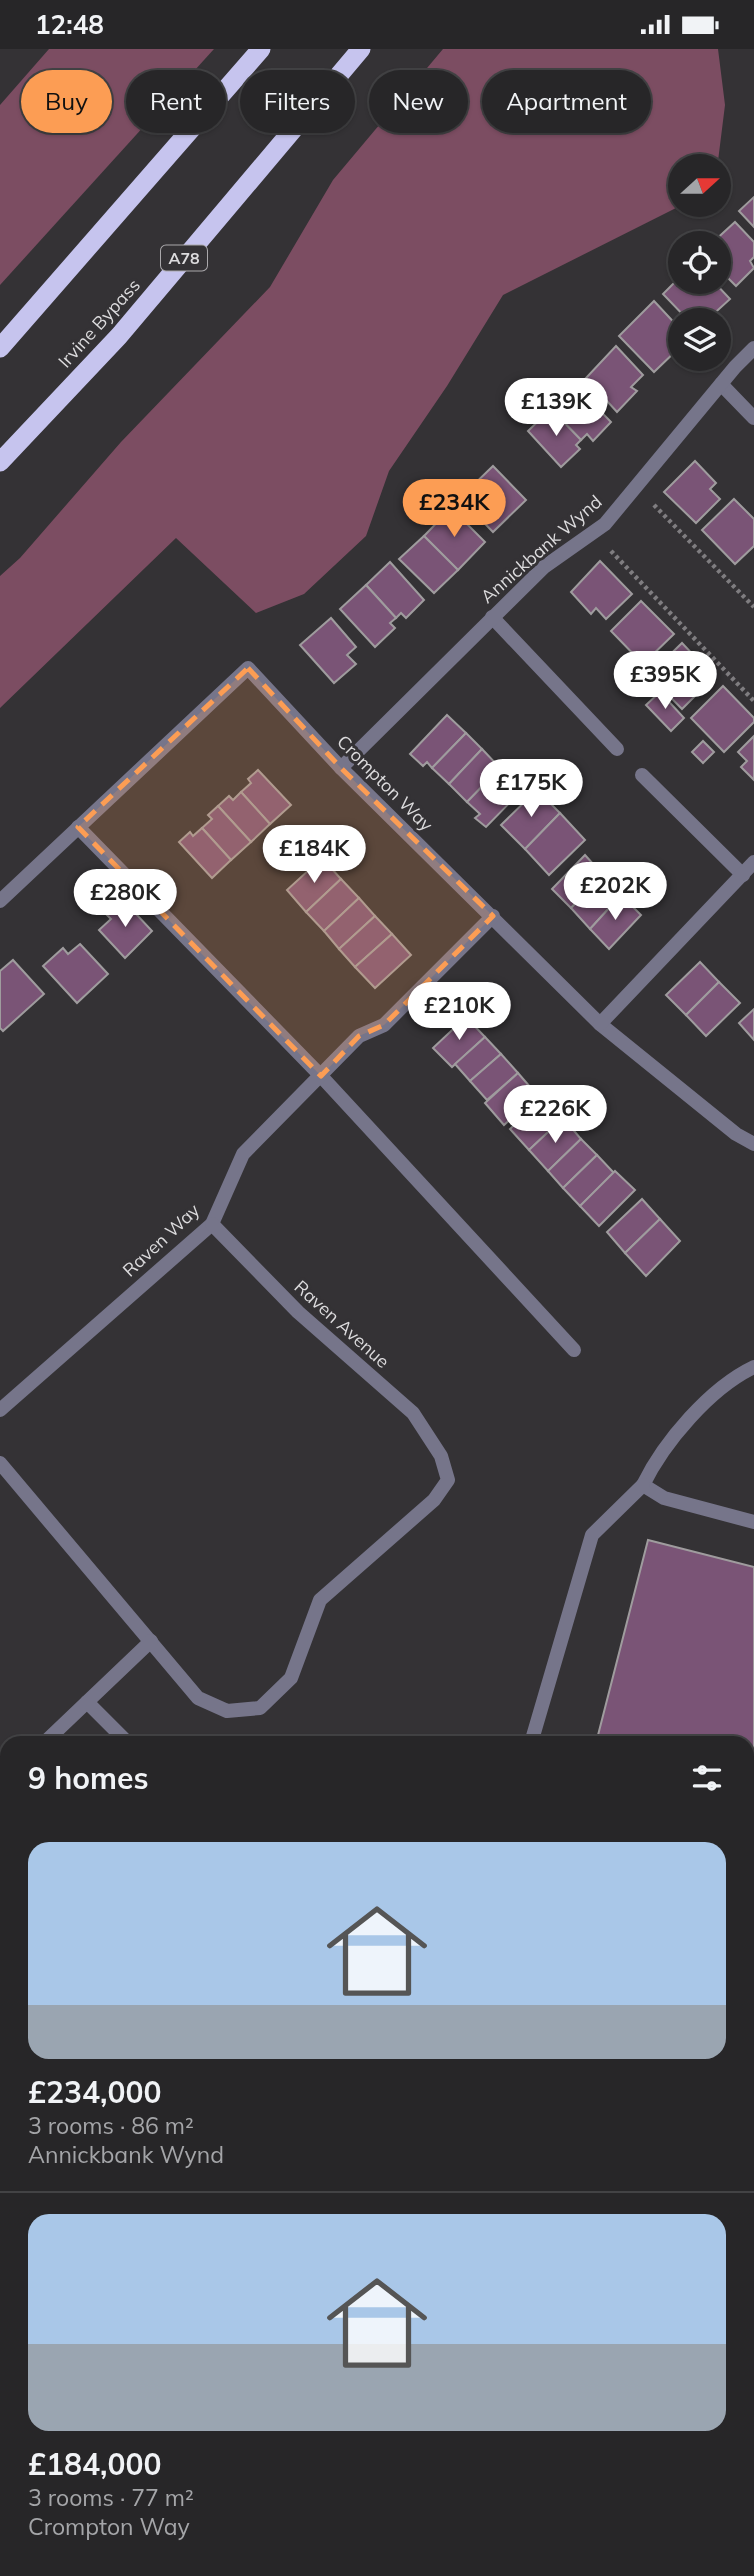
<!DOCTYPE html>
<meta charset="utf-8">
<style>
:root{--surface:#272628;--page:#2f2e30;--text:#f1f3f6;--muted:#a4a5a8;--line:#434345;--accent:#fc9d54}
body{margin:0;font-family:Mulish,sans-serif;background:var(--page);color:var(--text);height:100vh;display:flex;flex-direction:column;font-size:26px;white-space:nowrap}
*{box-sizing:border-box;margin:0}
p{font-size:23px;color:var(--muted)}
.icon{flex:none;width:38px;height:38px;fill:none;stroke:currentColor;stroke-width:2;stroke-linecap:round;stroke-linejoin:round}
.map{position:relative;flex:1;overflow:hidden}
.side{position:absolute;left:0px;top:1687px;width:754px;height:840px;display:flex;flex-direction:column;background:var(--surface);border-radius:21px 21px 0 0;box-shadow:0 2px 5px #0004,0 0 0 2px var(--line)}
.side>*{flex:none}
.top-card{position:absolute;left:21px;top:21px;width:712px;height:63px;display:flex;gap:14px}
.needle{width:46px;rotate:69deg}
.tools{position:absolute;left:668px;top:105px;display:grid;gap:14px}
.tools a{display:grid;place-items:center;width:63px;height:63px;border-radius:50%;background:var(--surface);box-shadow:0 2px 5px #0004,0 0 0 2px var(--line);font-size:35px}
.price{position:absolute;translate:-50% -60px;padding:0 16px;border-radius:24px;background:#fff;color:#222;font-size:23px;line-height:46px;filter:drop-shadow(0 2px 4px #0008)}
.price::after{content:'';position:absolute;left:50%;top:42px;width:21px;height:16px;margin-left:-10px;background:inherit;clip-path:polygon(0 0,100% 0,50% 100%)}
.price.selected{background:var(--accent);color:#111}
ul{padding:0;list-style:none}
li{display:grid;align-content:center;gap:14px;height:371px;padding:0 28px}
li+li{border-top:2px solid var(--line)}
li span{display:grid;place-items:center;height:217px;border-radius:21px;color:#555}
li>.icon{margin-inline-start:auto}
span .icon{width:126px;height:126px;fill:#fffc;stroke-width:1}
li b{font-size:30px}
h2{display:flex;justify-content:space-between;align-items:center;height:84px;padding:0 28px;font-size:30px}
.tag{padding:0 24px;border-radius:32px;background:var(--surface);box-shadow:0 2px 5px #0004,0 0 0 2px var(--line);font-size:24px;line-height:63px}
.tag.selected{background:var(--accent);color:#111}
.status{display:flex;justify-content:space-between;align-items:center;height:49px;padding:0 35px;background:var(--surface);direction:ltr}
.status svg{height:19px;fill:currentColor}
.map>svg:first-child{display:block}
</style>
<div class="status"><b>12:48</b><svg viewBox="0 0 49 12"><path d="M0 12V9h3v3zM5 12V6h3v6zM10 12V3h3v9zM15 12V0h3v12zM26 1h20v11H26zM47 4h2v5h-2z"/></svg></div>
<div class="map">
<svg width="754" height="2527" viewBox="0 0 754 2527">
<rect width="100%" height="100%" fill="#343235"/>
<g fill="#7c4d62">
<path d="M49,0H214L0,236V56Z"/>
<path d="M443,0H718L725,56L718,112L714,117H681L680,157L503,246L447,337L389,422L366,487L304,545L256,564L176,489L0,659V527L20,509L121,393L270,238L333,131Z"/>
<path d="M754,2424V2527H671L677,2520H747V2431Z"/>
</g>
<g fill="#7a5476" stroke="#9f9c9e" stroke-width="2">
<path d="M754,148V178L739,162Z"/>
<path d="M735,173L754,193V208L750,212L754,219L736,237L719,220V194H712Z"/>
<path d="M681,227V233H714L730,250L707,271H688L663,245Z"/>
<path d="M654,252L681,281V297L654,323L619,287Z"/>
<path d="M616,297L643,326L631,338L637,342L617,363L586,329Z"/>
<path d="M575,336L611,373L593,392L587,385L581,391L551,360Z"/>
<path d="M551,360L581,391L576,396L580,400L561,418L528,382Z"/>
<path d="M695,412L716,434L710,440L720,450L696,474L664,443Z"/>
<path d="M493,417L526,451L493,483L460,449Z"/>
<path d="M734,450L754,470V497L735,515L702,481Z"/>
<path d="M451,459L485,493L458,521L424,487Z"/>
<path d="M424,487L458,521L434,544L399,510Z"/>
<path d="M600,512L632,545L606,570L596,559L591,565L571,543Z"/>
<path d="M390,513L424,551L406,569L401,564L396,569L366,536Z"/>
<path d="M366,536L396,569L390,574L395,579L375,598L340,560Z"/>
<path d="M641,552L674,585L643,615L611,582Z"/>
<path d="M331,569L356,598L347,606L356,615L334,634L300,596Z"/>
<path d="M682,594L714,628L682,660L649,626Z"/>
<path d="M723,637L754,669V673L724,703L691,669Z"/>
<path d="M660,643L684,669L671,682L646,656Z"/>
<path d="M447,666L466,684L432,719L427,713L423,717L410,705Z"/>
<path d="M466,684L482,700L449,735L432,719Z"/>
<path d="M754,687V731L741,718L747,712L738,703Z"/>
<path d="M703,692L714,703L703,714L692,703Z"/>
<path d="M482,700L500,719L467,753L449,735Z"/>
<path d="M500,719L522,741L486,778L475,769L480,765L467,753Z"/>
<path d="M258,721L291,756L270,775L241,743L251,734L248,730Z"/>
<path d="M537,741L560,764L525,800L501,776Z"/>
<path d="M241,743L270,775L251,793L218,757L229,747L233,751Z"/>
<path d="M218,757L251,793L231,811L202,779L212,770L208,766Z"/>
<path d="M560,764L585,791L549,826L525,800Z"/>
<path d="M202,779L231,811L212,829L179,793L190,783L193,787Z"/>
<path d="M585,806L603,826L571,859L552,840Z"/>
<path d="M322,809L341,830L306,863L287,841Z"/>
<path d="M603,826L621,846L590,880L571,859Z"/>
<path d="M341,830L359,849L324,882L306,863Z"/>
<path d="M621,846L641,866L609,900L590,880Z"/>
<path d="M359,849L375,867L339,900L324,882Z"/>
<path d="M122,850L152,882L125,909L99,881L111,870L106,865Z"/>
<path d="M375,867L392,885L355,918L339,900Z"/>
<path d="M392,885L411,906L375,939L355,918Z"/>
<path d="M80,895L108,925L77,954L43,917L63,899L68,905Z"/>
<path d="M13,911L44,945L3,982L0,979V922Z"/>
<path d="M700,913L719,933L686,966L666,946Z"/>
<path d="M719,933L740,954L706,987L686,966Z"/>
<path d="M754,960V991L739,974Z"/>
<path d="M466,968L485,988L452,1018L433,999Z"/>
<path d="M485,988L501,1005L470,1032L455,1015Z"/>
<path d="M501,1005L518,1024L487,1051L470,1032Z"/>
<path d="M518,1024L537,1046L504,1076L485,1054Z"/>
<path d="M546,1046L565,1067L529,1101L510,1080Z"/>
<path d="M563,1069L581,1090L548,1122L529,1101Z"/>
<path d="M581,1090L597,1106L563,1139L548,1122Z"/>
<path d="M597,1106L614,1124L580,1157L563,1139Z"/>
<path d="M615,1122L635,1141L599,1177L580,1157Z"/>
<path d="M642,1150L660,1170L625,1204L607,1183Z"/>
<path d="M660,1170L680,1192L646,1227L625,1204Z"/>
<path d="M648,1491L754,1518V1914L747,1913V1694H596Z"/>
</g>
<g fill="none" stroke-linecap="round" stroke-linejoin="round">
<g stroke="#7f7d80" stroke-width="4.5" stroke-dasharray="3.5 3.5" stroke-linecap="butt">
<path d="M654,456L754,558"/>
<path d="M611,502L754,652"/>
</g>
<g stroke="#76758a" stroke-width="14">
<path d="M721,335L754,369"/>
<path d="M492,568L617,700"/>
<path d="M642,726L743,826"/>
<path d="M754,1318C710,1339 664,1393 643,1436L664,1449L754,1473"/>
<path d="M531,1694L592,1486L643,1436"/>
</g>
<g stroke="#76758a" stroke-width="14">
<path d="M341,719L544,518L605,475L735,318L754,299"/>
<path d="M78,778L321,1027L574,1301"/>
<path d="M0,852L248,619L341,719L600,975L736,1085L754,1095"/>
<path d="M600,975L754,813"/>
<path d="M0,1361L212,1175L243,1105L359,987L384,976L493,867"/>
<path d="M0,1414L198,1649L227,1662L260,1659L291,1629L320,1551L434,1451L448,1431L441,1407L413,1364L298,1263L212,1175"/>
<path d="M87,1653L128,1694"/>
<path d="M44,1694L151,1592"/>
<path d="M0,1736L7,1729"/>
<path d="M0,2043H7"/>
<path d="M0,2394L7,2388"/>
<path d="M0,2444L7,2452"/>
<path d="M68,2520L74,2527"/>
<path d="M398,2527L406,2520"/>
</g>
<g stroke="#c6c4ee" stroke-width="19">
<path d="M0,299L261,0"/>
<path d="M0,413L119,287L361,0"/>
</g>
</g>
<path fill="#fc9d54" fill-opacity="0.2" stroke="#fc9d54" stroke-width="5" stroke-dasharray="14 9" stroke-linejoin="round" d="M248,619L341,719L493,867L384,976L359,987L321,1027L78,778Z"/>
<g text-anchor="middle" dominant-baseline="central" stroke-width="6" stroke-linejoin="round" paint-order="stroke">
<rect fill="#343235" stroke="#aaa8ab" stroke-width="2" x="161" y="196.5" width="46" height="25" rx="5"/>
<g font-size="16" font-weight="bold" fill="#dcdbdd">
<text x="184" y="209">A78</text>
</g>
<g font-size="18" fill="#dcdbdd" stroke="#343235">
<text transform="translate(99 274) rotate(-48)">Irvine Bypass</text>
<text transform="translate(541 500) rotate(-41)">Annickbank Wynd</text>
<text transform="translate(385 734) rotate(45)">Crompton Way</text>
<text transform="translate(161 1191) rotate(-43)">Raven Way</text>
<text transform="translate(342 1275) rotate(42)">Raven Avenue</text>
</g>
</g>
</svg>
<div class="tools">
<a><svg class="needle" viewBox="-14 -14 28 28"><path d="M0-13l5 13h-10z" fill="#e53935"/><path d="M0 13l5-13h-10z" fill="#a4a5a8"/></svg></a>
<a><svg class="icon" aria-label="locate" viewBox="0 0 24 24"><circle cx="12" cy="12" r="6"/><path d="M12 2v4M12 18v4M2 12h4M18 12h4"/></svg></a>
<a><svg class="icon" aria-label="layers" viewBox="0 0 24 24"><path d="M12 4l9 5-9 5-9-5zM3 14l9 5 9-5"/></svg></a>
</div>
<b class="price" style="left:556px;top:389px">£139K</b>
<b class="price selected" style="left:454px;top:490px">£234K</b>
<b class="price" style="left:665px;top:662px">£395K</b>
<b class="price" style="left:531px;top:770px">£175K</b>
<b class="price" style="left:314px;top:836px">£184K</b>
<b class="price" style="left:615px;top:873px">£202K</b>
<b class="price" style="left:125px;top:880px">£280K</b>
<b class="price" style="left:459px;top:993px">£210K</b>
<b class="price" style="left:555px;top:1096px">£226K</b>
<div class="top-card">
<a class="tag selected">Buy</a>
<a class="tag">Rent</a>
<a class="tag">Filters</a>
<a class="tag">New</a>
<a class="tag">Apartment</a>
</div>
<section class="side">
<h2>9 homes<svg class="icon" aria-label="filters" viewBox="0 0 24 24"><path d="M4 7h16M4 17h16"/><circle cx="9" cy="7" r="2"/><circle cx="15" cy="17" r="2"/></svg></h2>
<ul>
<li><span style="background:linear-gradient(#a9c7e8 75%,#9aa5b1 0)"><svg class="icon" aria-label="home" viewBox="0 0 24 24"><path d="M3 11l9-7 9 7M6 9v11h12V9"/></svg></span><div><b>£234,000</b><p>3 rooms · 86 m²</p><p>Annickbank Wynd</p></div></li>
<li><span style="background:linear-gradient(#a9c7e8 60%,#9aa5b1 0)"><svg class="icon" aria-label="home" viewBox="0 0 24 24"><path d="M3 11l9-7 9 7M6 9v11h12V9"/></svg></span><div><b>£184,000</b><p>3 rooms · 77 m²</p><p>Crompton Way</p></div></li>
</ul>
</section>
</div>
